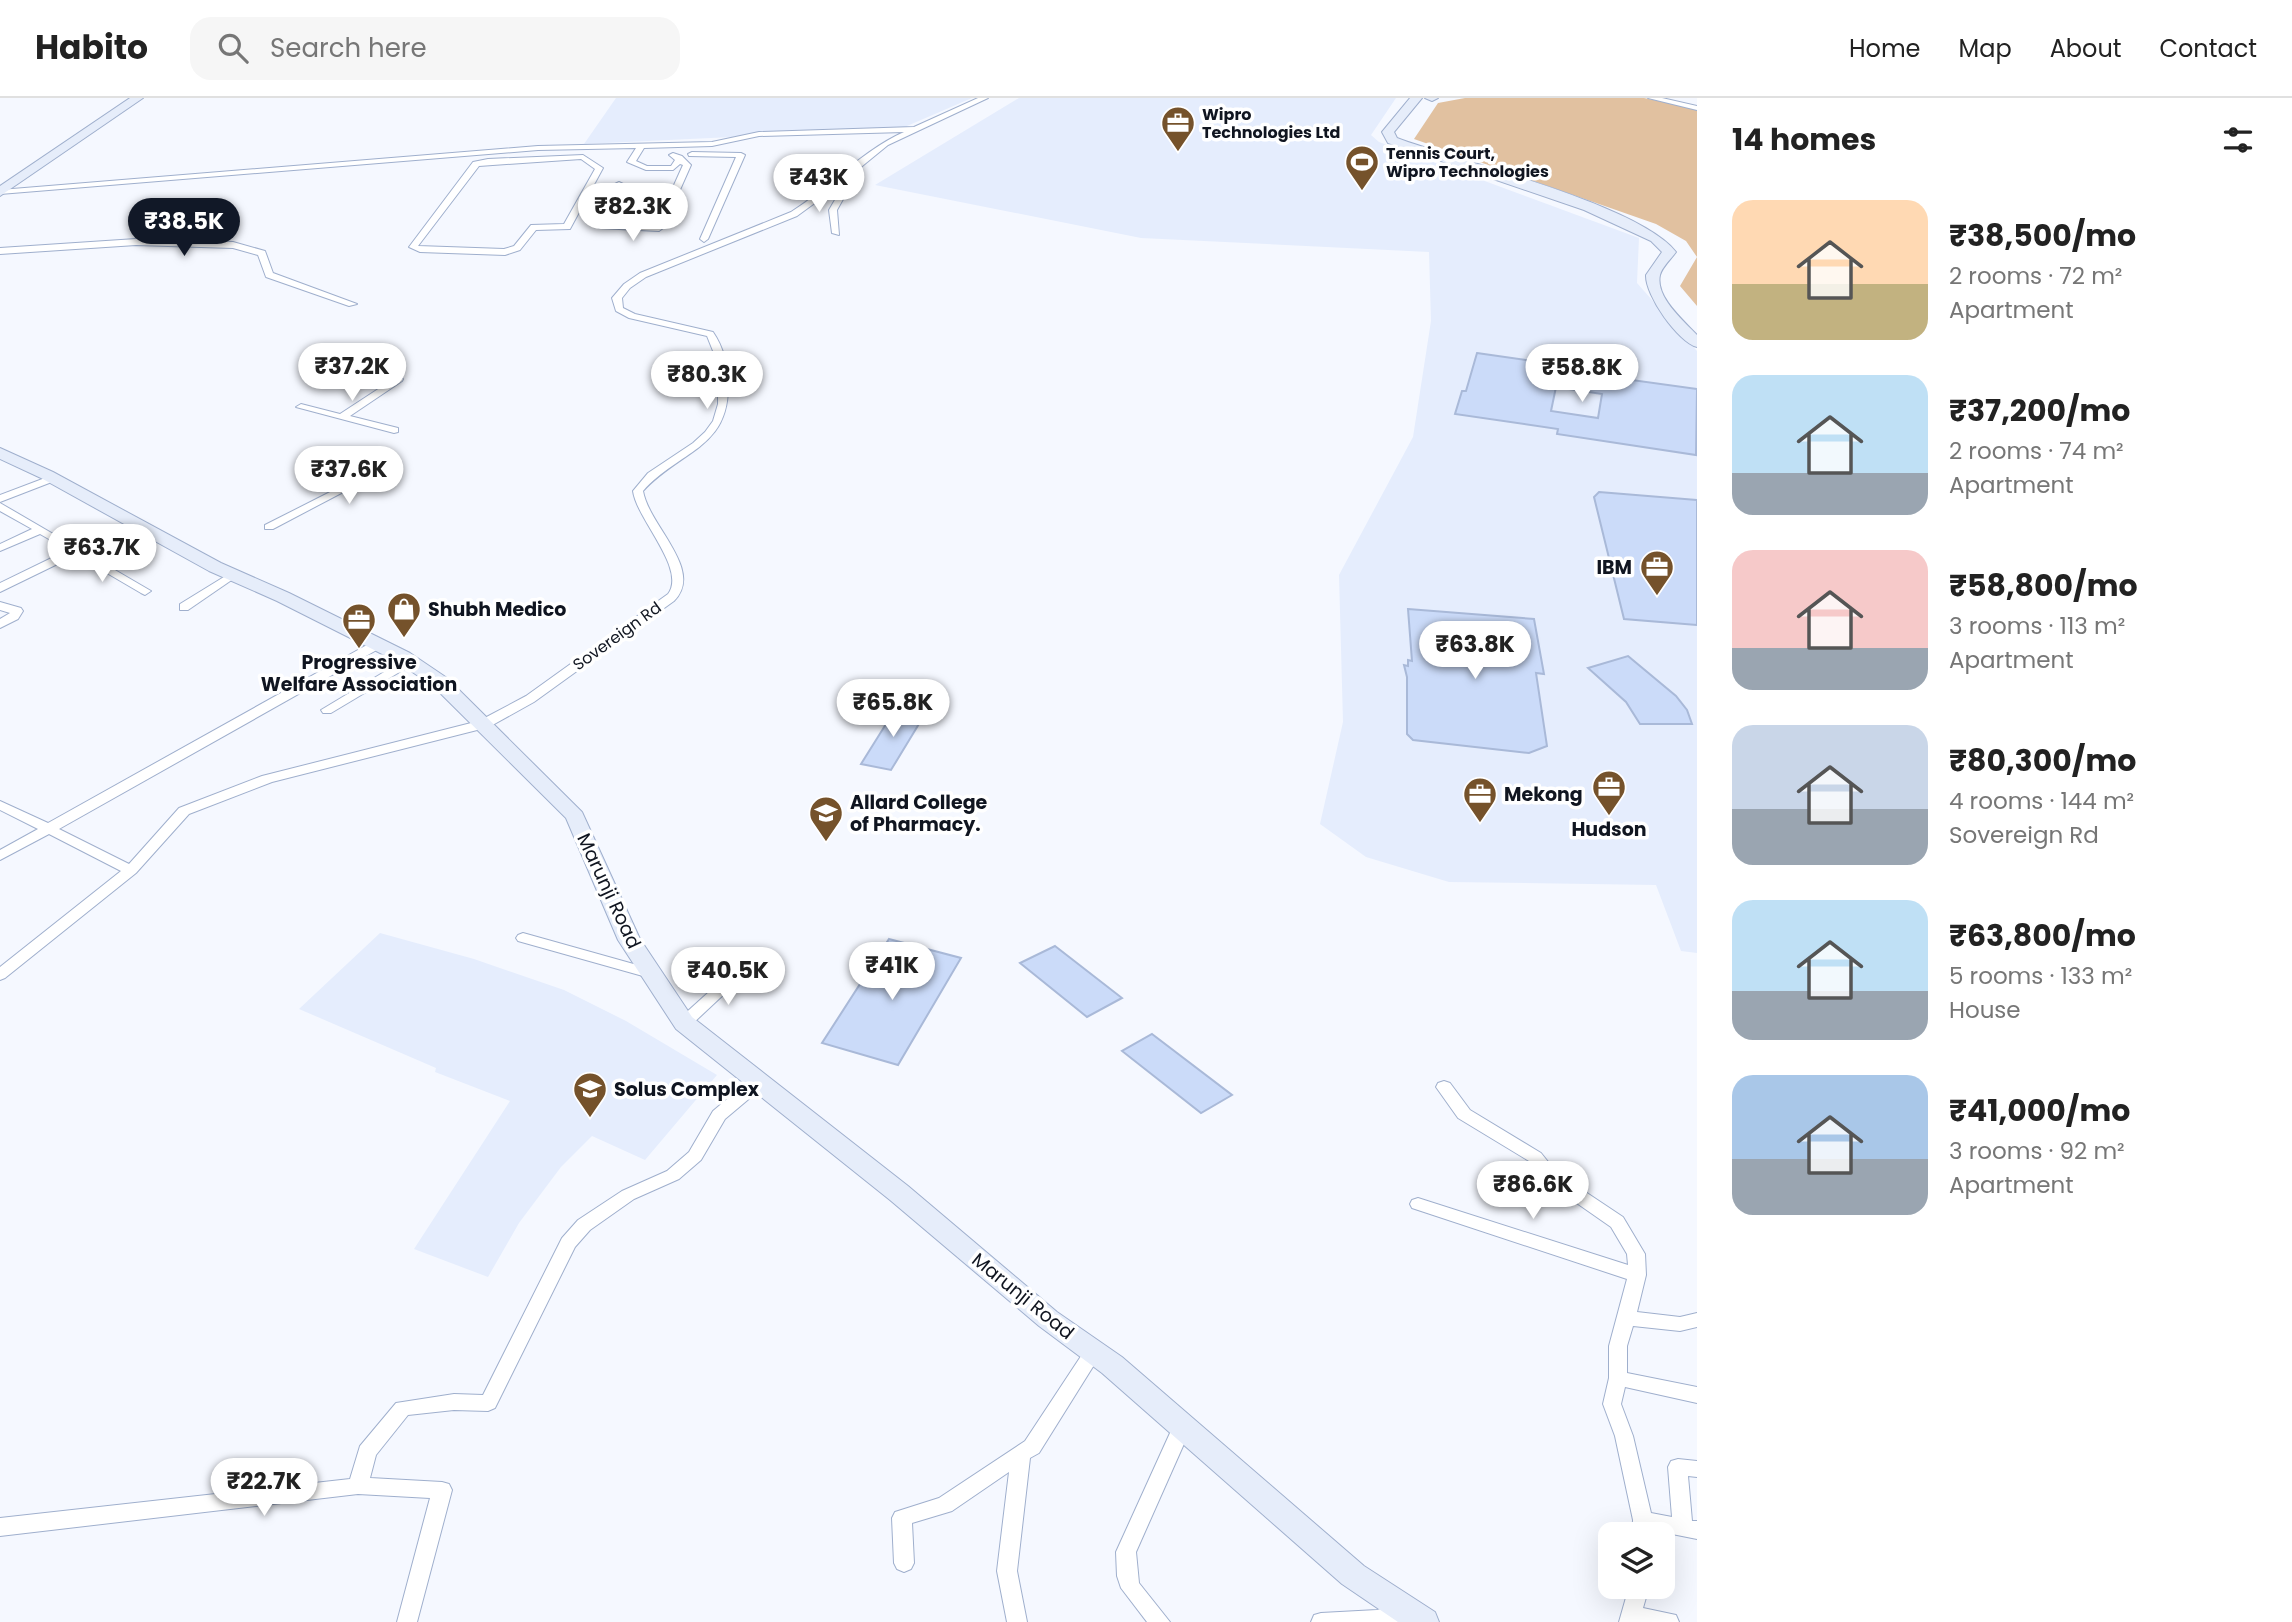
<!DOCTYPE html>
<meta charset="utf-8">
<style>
:root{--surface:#fff;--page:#f6f6f6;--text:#222;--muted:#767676;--line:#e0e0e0;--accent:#111827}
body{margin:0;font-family:Poppins,sans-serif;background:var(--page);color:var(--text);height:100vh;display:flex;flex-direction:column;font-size:26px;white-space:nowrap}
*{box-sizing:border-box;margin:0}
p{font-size:23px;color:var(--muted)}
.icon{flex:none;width:38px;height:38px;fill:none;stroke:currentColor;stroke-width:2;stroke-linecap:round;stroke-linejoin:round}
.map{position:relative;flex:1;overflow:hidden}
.side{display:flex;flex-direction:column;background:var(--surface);width:595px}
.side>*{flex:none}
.controls{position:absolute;left:1598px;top:1424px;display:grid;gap:14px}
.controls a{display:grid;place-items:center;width:77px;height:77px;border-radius:14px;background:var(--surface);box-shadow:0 7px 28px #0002;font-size:35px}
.price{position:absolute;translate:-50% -60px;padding:0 16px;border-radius:24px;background:#fff;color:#222;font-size:23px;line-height:46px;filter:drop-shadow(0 2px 4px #0008)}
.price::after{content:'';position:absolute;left:50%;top:42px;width:21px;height:16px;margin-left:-10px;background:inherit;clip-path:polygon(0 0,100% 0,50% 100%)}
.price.on{background:var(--accent);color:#fff}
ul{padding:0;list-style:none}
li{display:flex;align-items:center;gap:21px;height:175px;padding:0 35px}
li span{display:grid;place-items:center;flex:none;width:196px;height:140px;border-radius:21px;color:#555}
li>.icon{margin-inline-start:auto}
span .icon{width:84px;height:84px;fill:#fffc;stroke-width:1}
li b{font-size:30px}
h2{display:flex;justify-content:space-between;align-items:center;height:84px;padding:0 35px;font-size:30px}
header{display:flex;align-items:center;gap:42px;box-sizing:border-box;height:98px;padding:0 35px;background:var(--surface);border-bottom:2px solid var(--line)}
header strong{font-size:33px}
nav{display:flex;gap:38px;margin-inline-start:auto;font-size:24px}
.search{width:490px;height:63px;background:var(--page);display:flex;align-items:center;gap:18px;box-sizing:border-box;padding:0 24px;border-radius:21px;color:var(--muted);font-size:26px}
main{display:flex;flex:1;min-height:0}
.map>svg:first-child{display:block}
</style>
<header>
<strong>Habito</strong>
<div class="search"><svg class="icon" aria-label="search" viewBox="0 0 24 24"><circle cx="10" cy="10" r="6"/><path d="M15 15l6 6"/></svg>Search here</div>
<nav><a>Home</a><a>Map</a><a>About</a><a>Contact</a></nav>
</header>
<main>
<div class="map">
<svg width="1697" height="1524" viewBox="0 0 1697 1524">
<rect width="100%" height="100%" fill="#f5f8ff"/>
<g fill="#e5edfd">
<path d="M616,0H972L900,31L584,46Z"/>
<path d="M1019,0H1396L1371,37L1379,44L1639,140L1637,185L1697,253V855L1681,853L1656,787L1449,784L1366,759L1320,726L1343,624L1339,477L1413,339L1431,223L1429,154L1141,140L875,87Z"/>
<path d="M380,835L474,861L564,892L626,923L717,977L645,1062L592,1038L561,1069L519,1125L488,1179L414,1151L510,1003L435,974L436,970L299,911Z"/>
</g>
<path fill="#e1c1a0" d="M1465,0H1644L1697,11V208L1680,188L1697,159L1686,143L1656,126L1414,41L1438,5Z"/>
<g fill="#cbdbf9" stroke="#a9b9d8" stroke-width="2" fill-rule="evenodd">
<path d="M1477,255L1560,267L1559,272L1697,291L1696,357L1557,336L1558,331L1455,316L1462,293H1466ZM1556,289L1602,296L1598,320L1551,313Z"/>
<path d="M1599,394L1697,402V527L1624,521L1594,399Z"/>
<path d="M1408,511L1534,521L1544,576L1536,575L1547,648L1529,655L1413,642L1407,636V579L1404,567L1408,568V562L1412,563Z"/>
<path d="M1628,558L1676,598L1687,612L1692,626H1640L1626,604L1588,570Z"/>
<path d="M896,610L925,616L891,672L861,666Z"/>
<path d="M889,841L961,860L898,967L822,945Z"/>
<path d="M1055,848L1122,900L1087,919L1020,865Z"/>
<path d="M1152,936L1232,997L1201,1015L1122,953Z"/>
</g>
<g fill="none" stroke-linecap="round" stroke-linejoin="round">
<g stroke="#9fafcd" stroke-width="2">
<g id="street">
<path d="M978,0H988L888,47L839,87L847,94L837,112L839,137L832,135L829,112L839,95L834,91L797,118L646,179L630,190L622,200L623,210L635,216L713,234C724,250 727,266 728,285C730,351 680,352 643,393C649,428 705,472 674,503L534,604L489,629L272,684L189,716L136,775L5,880L0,882V869L121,773L49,736L0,762V752L38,731L0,712V703L48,725L374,543H382L384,546L382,549L59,731L129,766L179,710L262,678L479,623L526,598L668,496C687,471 637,422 633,393L648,375L693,345L705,334L713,323L718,306V282L715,258L707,238L629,220L616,213L612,200L624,186L640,175L791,114C830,90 861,53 904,34L759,38L712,48L644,50L636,63L647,68H671L675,62L669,57L673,55L682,58L691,67L663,130L659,133L599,130L595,127L615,86L619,84L623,86L604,125L656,127L683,67L680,66L673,72H646L627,64L636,50L538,52L0,96V92L538,48L712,44L759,34L914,29Z"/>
<path d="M1648,0H1662L1697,8V12Z"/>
<path d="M692,54L741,55L745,57L708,141L704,144L700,141L736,59L689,58L688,56Z"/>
<path d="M583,57L603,70L570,131L536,132L520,152L505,157L420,154L409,149L473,64L488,61ZM581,61L595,71L564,126L531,127L514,148L504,151L418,148L479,68Z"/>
<path d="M136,141L233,144L265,153L273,175L357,206L349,208L266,179L258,157L233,150L136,147L0,156V150Z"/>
<path d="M398,278L403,281L402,283L350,318L398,330V334L394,335L296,309L301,306L340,316Z"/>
<path d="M309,367L346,385L349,391L273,431H265V427L338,390L305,372V368Z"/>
<path d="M53,377L58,380L57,382L0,404V397Z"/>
<path d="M0,405L151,493L145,497L141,495L76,457L0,494V485L68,452L40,436L0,453V446L32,431L0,413Z"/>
<path d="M232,474L238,477L236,479L188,512H180V506Z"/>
<path d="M0,504L21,510L23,513L18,521L0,530V521L10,515L0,512Z"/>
<path d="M409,559L415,563L413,566L331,615H323L321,612Z"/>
<path d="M523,835L655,872L657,875L650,880L518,843L516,840L518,837Z"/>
<path d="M747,862L752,864L754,867L752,870L689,929H679L676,925L679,921L742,864Z"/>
<path d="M757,979L763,981L765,985L763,989L725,1021L701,1062L679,1081L634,1101L590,1132L575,1149L495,1310L488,1313L454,1312L408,1317L376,1357L370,1380L442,1384L449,1386L452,1392L417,1524H397L430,1400L358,1396L0,1438V1420L350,1381L360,1348L396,1305L454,1296L483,1297L562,1140L578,1122L622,1093L667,1073L689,1054L713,1013L751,981Z"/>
<path d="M1444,983L1450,985L1470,1012L1541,1055L1557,1075L1623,1119L1645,1156L1646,1177L1637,1214L1680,1219L1697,1215V1229L1680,1233L1633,1228L1627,1248V1275L1697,1289V1305L1625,1289L1621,1306L1633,1338L1651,1415L1672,1419L1668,1369L1671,1363L1678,1361L1697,1363V1379L1688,1378L1692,1423H1697V1441L1652,1432V1437H1632L1633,1422L1615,1338L1603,1306L1609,1280V1248L1627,1181L1412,1110L1410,1106L1412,1102L1418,1100L1628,1167L1627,1156L1611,1129L1545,1083L1529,1063L1458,1020L1436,989L1438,985Z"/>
<path d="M1093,1247L1099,1249L1102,1254L1099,1259L1039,1355L1030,1360L1017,1473L1027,1524H1007L997,1473L1009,1374L952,1413L912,1425L914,1465L911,1471L904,1474L897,1471L894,1465L892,1420L895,1414L939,1400L1025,1343L1087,1249Z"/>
<path d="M1182,1322L1189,1324L1191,1330L1136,1454L1139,1485L1170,1524H1147L1121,1490L1117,1478L1116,1454L1175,1324Z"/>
<path d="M1629,1489H1649L1643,1510L1676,1517L1679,1524H1619Z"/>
<path d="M1406,1504L1413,1507L1416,1513L1413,1519L1399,1524H1311L1314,1517L1321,1515L1377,1512Z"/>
</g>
</g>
<g stroke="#9fafcd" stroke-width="2">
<g id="secondary">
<path d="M130,0H143L0,98V88Z"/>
<path d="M1410,0H1422L1394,34L1397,40C1461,64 1638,106 1676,154C1671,161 1662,169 1660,177C1655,199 1684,223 1697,237V249C1678,244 1645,197 1646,177L1662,154L1651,143L1584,112L1388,45L1382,34Z"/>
<path d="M1425,0H1438L1432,3Z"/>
<path d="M0,350L53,374L221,465L289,495L410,555L447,580L582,714L640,841L692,919L908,1088L1057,1214L1122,1259L1364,1468L1435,1514L1439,1524H1398L1342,1486L1102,1275L1039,1228L890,1102L676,931L618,842L566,720L433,588L396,563L277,503L209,473L41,380L0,361Z"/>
</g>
</g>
<use href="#street" fill="#fff" fill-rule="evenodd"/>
<use href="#secondary" fill="#e6edfa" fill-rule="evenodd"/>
</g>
<defs>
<g id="office-pin" transform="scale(1.75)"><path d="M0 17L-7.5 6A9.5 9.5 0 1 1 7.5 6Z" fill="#75522b" stroke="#fff"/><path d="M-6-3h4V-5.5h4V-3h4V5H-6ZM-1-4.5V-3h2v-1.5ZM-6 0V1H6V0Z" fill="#fff"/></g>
<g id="stadium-pin" transform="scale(1.75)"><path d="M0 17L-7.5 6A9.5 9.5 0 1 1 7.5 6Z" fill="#75522b" stroke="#fff"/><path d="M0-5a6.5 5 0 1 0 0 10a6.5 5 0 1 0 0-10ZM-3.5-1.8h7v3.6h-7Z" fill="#fff"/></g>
<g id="shop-pin" transform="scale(1.75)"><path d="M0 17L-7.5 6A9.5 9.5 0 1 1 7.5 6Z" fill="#75522b" stroke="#fff"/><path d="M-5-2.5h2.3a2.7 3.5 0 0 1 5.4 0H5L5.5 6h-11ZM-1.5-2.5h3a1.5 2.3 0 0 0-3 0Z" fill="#fff"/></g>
<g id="university-pin" transform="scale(1.75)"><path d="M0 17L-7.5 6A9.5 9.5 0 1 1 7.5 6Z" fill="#75522b" stroke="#fff"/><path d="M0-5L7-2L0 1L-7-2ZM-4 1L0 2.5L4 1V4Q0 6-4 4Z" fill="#fff"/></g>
</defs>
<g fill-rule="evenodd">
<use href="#office-pin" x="1178" y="25"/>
<use href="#stadium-pin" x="1362" y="64"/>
<use href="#office-pin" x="1657" y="469"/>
<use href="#shop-pin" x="404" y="511"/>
<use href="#office-pin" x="359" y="522"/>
<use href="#office-pin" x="1609" y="689"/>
<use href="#office-pin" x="1480" y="696"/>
<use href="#university-pin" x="826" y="715"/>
<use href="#university-pin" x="590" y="991"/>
</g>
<g text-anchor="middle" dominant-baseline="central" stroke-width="7" stroke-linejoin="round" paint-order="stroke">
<g font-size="16" font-weight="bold" fill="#101520" stroke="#fff" text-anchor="start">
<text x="1202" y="16">Wipro<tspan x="1202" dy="18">Technologies Ltd</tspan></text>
<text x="1386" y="55">Tennis Court,<tspan x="1386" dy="18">Wipro Technologies</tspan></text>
</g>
<g font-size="16" fill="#101520" stroke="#fff">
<text transform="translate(617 538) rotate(-36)">Sovereign Rd</text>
</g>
<g font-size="19" font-weight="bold" fill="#101520" stroke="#fff" text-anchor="start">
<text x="1632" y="469" text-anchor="end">IBM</text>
<text x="428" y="511">Shubh Medico</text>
<text x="359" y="564" text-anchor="middle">Progressive<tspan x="359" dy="22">Welfare Association</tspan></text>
<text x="1504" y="696">Mekong</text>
<text x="850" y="704">Allard College<tspan x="850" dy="22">of Pharmacy.</tspan></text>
<text x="1609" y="731" text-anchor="middle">Hudson</text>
<text x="614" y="991">Solus Complex</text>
</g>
<g font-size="19" fill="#101520" stroke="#fff">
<text transform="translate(609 793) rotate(65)">Marunji Road</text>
<text transform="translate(1023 1198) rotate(39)">Marunji Road</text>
</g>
</g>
</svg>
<div class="controls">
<a><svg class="icon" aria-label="layers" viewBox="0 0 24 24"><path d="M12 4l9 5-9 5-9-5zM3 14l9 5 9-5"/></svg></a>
</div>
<b class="price" style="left:819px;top:116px">₹43K</b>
<b class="price" style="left:633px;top:145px">₹82.3K</b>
<b class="price on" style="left:184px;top:160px">₹38.5K</b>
<b class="price" style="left:352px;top:305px">₹37.2K</b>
<b class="price" style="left:1582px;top:306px">₹58.8K</b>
<b class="price" style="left:707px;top:313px">₹80.3K</b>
<b class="price" style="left:349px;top:408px">₹37.6K</b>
<b class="price" style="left:102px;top:486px">₹63.7K</b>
<b class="price" style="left:1475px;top:583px">₹63.8K</b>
<b class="price" style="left:893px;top:641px">₹65.8K</b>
<b class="price" style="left:892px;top:904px">₹41K</b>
<b class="price" style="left:728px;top:909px">₹40.5K</b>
<b class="price" style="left:1533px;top:1123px">₹86.6K</b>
<b class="price" style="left:264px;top:1420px">₹22.7K</b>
</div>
<section class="side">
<h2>14 homes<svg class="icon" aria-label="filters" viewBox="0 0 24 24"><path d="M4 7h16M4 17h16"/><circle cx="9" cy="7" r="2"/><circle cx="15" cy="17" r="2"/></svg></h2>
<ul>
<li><span style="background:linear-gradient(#ffd9b3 60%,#c2b280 0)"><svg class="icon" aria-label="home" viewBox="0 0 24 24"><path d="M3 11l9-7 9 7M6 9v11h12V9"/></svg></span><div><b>₹38,500/mo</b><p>2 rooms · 72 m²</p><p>Apartment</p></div></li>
<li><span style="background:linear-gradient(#bfe0f5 70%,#9aa5b1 0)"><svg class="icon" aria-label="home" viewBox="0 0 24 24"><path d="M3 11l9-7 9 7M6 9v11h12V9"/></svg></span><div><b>₹37,200/mo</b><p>2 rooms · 74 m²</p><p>Apartment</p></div></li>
<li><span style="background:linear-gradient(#f6c9c9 70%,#9aa5b1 0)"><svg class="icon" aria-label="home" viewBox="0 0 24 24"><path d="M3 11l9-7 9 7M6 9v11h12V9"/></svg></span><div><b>₹58,800/mo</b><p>3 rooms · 113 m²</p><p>Apartment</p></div></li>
<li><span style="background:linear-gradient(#c9d6e8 60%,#9aa5b1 0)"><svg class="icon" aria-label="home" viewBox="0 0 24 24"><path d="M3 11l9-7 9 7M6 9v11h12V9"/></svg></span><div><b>₹80,300/mo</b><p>4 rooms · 144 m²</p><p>Sovereign Rd</p></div></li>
<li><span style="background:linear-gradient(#bfe0f5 65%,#9aa5b1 0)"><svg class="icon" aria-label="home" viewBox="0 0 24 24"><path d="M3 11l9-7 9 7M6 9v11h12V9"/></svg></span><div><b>₹63,800/mo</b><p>5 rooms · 133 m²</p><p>House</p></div></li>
<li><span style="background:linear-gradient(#a9c7e8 60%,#9aa5b1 0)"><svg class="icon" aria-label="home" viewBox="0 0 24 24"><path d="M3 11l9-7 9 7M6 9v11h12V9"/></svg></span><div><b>₹41,000/mo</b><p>3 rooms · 92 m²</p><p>Apartment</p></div></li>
</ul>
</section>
</main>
